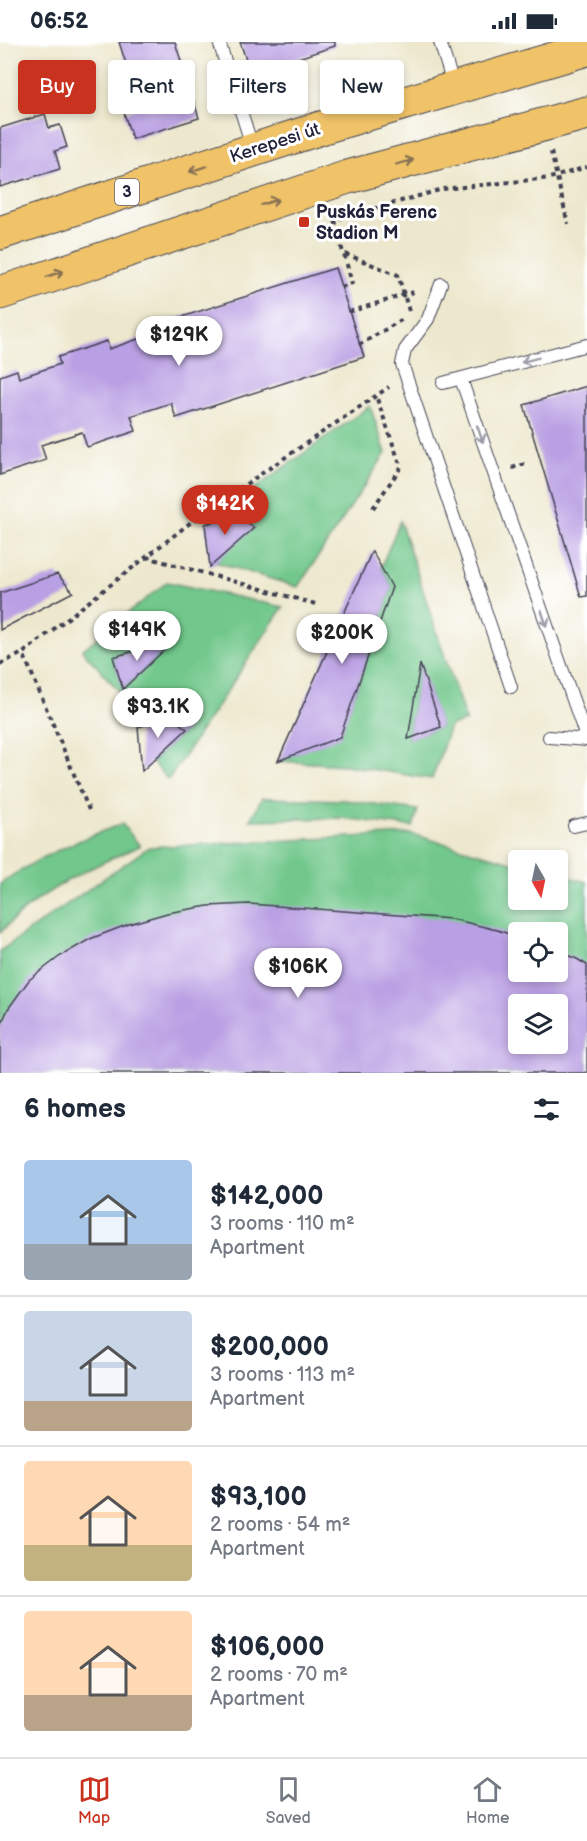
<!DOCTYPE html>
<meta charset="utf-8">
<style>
:root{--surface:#fff;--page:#f2f2f3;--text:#1f2937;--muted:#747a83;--line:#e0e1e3;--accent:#c8321e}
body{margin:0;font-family:"Balsamiq Sans",sans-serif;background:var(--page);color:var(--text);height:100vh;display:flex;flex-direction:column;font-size:22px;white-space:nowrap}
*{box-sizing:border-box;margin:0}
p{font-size:20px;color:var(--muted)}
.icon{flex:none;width:33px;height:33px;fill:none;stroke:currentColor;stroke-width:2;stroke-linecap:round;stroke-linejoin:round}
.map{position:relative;height:1031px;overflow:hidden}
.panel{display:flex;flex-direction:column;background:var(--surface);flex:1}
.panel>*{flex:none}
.top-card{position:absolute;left:18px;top:18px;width:552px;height:54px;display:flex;gap:12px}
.needle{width:39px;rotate:171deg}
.buttons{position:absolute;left:508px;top:808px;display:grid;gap:12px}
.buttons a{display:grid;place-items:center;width:60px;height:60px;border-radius:6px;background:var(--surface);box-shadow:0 3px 9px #0003;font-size:30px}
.price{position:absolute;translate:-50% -51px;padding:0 14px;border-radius:21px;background:#fff;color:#222;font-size:20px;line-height:39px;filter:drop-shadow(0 2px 3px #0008)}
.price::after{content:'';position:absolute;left:50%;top:36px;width:18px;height:14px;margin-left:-9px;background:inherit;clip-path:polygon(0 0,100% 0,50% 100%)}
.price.current{background:var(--accent);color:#fff}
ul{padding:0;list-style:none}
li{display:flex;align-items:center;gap:18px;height:150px;padding:0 24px}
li+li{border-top:2px solid var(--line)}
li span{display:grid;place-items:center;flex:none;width:168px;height:120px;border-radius:6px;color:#555}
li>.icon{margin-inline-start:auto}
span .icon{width:72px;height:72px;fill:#fffc;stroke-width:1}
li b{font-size:26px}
h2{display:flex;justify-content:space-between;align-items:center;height:72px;padding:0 24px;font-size:26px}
.chip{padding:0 21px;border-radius:6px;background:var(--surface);box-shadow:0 3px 9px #0003;font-size:21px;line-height:54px}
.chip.current{background:var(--accent);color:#fff}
.status{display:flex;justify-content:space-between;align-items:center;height:42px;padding:0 30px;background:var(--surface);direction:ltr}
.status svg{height:16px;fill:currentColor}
.menu{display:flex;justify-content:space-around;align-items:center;height:84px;border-top:2px solid var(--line);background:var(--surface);font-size:16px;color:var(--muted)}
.menu a{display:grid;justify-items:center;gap:3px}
.menu .current{color:var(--accent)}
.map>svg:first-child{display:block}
</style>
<div class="status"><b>06:52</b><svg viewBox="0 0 49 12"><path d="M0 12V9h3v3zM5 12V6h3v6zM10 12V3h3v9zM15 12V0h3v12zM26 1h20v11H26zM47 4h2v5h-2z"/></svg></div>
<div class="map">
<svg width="587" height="1031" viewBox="0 0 587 1031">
<rect width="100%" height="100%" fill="#fff"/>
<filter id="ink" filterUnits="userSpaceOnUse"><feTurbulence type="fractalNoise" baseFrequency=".0167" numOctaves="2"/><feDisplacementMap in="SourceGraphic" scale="12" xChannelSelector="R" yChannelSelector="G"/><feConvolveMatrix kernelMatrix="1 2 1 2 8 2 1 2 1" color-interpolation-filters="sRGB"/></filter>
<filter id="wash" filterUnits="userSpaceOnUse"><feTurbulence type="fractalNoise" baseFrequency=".008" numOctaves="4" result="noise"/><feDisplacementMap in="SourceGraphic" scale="24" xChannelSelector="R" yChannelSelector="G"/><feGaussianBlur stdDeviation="1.35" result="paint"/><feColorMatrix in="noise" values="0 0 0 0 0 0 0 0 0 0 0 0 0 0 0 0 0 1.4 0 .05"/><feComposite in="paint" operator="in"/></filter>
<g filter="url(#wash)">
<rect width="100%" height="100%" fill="#ede8cd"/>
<g fill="#72c88c" stroke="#4a7564" stroke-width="1.5" fill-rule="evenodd">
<path d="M370,364L386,411L298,545L215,520L254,485L238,472L205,482Z"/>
<path d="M400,479L466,679L450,684L432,737L345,723L278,719L340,694L392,545L381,525ZM420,624L441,685L408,697V696Z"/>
<path d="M167,540L283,565L168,738L152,720L186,688L171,675L148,681L82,608ZM173,599H174L123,647L113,615Z"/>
<path d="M262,756L345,758L418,768L413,785L342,776L250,778Z"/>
<path d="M122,782L140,804C90,825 37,850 0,891V842C37,815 80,797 122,782Z"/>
<path d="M411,792L519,822V858H558V832L587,840V1031H0V909L149,805ZM519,891H558V930H519ZM519,963H558V1002H519Z"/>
</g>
<g id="blocks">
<g fill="#b99fe3" fill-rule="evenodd">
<path d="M119,0H175L199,76L132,97L124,71L140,65Z"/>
<path d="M240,0H335V4L277,23L276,19L259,24L257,19L248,23Z"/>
<path d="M45,72L49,86L60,83L67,105L55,109L60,127L0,145V86Z"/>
<path d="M335,226L364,315L176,376L171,361L131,374L136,389L87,405L82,390L41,403L46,418L0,433V334L17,328L19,336L60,322L58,315L107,299L109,307L150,293L147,286Z"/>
<path d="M587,344V554L581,555L524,363Z"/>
<path d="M238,472L254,486L210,525L205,482Z"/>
<path d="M372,509L392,545L340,695L278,719Z"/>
<path d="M57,532L73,550L0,588V551Z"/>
<path d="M175,598L123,647L113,615Z"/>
<path d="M420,622L441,685L408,697Z"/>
<path d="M171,675L187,687L142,729L138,685Z"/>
<path d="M249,862L452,877L497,888L519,895V930H558V909L577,917L587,923V1031H0V985L8,967L29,938L59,915L90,897L129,882L167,871L208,864ZM519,963H558V1002H519Z"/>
</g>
</g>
</g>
<g filter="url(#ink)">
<use href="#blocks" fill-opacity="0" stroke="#404051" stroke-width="1.5"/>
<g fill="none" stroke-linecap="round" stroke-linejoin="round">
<g stroke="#404051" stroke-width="14">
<g id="service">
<path d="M219,0L253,107"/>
<path d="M440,0L454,45"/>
<path d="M441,242L428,277L405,308L402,322L511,645"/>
<path d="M461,337L587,698"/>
<path d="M443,341L587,303"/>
<path d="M549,695L587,698"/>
<path d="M574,784L587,781"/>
</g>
</g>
<g stroke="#404051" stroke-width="35">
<g id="primary">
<path d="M0,191L324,85L587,7"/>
<path d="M0,251L348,135L587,71"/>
</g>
</g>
<g stroke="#404051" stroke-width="4" stroke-dasharray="4.5 4.5" stroke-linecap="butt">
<path d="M551,110L568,182"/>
<path d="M341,245L352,241L344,212"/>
<path d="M409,269L398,233L343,211L335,178L443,147L550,136L587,125"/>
<path d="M349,270L417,249"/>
<path d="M359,303L403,277"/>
<path d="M512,426L525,422"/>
<path d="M373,466L401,425L376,354"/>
<path d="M146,515L319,563"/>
<path d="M0,622L23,611"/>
<path d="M89,768L23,611L199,474L389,345"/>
</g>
<use href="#service" stroke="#fff" stroke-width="12"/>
<use href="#primary" stroke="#f0c369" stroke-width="33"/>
</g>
<defs><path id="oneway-shaft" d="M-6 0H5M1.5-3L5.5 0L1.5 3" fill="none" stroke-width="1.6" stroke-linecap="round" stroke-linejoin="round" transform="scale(1.5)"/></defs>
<g stroke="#897252">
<use href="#oneway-shaft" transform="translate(405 120) rotate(-15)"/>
<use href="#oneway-shaft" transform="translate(198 127) rotate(162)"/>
<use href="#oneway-shaft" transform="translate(270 160) rotate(-18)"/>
<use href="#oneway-shaft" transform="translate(55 232) rotate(-19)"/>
</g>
<g stroke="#9c9ca7">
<use href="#oneway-shaft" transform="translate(530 318) rotate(165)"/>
<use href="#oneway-shaft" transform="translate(480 392) rotate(71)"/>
<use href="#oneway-shaft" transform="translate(544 576) rotate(71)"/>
</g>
</g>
<rect fill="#c8321e" stroke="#fff" stroke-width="2" x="298" y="174" width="12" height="12" rx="3"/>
<g text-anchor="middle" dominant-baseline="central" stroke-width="6" stroke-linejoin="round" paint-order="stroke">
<rect fill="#fff" stroke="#646476" stroke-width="1.5" x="115" y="137" width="24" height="26" rx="4.5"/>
<g font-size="16" font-weight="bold" fill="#22223b">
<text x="127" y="150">3</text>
</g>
<g font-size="18" fill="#22223b" stroke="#fff">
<text transform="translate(275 101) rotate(-18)">Kerepesi út</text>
</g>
<g font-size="18" font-weight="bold" fill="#22223b" stroke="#fff" text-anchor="start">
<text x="316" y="170">Puskás Ferenc<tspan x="316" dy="21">Stadion M</tspan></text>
</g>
</g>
</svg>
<div class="buttons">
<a><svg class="needle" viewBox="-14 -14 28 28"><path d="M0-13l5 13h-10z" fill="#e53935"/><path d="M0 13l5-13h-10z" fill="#747a83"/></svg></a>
<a><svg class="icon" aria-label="locate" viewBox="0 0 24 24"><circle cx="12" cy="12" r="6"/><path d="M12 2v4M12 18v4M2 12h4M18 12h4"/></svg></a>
<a><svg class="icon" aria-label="layers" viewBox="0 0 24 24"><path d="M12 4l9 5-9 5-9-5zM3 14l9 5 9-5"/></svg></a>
</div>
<b class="price" style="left:179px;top:325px">$129K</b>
<b class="price current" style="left:225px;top:494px">$142K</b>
<b class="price" style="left:137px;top:620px">$149K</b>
<b class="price" style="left:342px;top:623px">$200K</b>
<b class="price" style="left:158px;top:697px">$93.1K</b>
<b class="price" style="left:298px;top:957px">$106K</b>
<div class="top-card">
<a class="chip current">Buy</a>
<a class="chip">Rent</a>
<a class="chip">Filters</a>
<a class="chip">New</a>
</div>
</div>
<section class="panel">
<h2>6 homes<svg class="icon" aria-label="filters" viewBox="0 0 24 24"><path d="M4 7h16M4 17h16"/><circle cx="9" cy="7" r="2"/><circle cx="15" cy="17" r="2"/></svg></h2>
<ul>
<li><span style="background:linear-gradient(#a9c7e8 70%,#9aa5b1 0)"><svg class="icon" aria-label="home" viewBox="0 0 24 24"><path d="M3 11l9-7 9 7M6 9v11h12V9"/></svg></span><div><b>$142,000</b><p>3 rooms · 110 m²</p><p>Apartment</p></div></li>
<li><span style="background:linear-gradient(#c9d6e8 75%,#b9a48a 0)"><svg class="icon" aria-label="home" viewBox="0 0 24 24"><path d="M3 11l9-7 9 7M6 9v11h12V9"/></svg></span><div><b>$200,000</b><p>3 rooms · 113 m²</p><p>Apartment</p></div></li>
<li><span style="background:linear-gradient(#ffd9b3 70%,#c2b280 0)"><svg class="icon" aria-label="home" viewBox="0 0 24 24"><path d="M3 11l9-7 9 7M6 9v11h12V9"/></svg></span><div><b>$93,100</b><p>2 rooms · 54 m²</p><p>Apartment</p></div></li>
<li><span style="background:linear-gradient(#ffd9b3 70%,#b9a48a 0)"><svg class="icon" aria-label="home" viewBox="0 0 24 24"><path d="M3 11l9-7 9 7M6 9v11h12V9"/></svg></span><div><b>$106,000</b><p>2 rooms · 70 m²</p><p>Apartment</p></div></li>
</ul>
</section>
<nav class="menu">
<a class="current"><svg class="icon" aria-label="map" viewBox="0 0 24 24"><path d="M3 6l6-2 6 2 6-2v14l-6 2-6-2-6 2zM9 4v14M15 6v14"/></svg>Map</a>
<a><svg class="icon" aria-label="saved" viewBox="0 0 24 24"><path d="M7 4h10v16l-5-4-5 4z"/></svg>Saved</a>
<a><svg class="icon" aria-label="home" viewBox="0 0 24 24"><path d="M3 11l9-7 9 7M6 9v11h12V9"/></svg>Home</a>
</nav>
